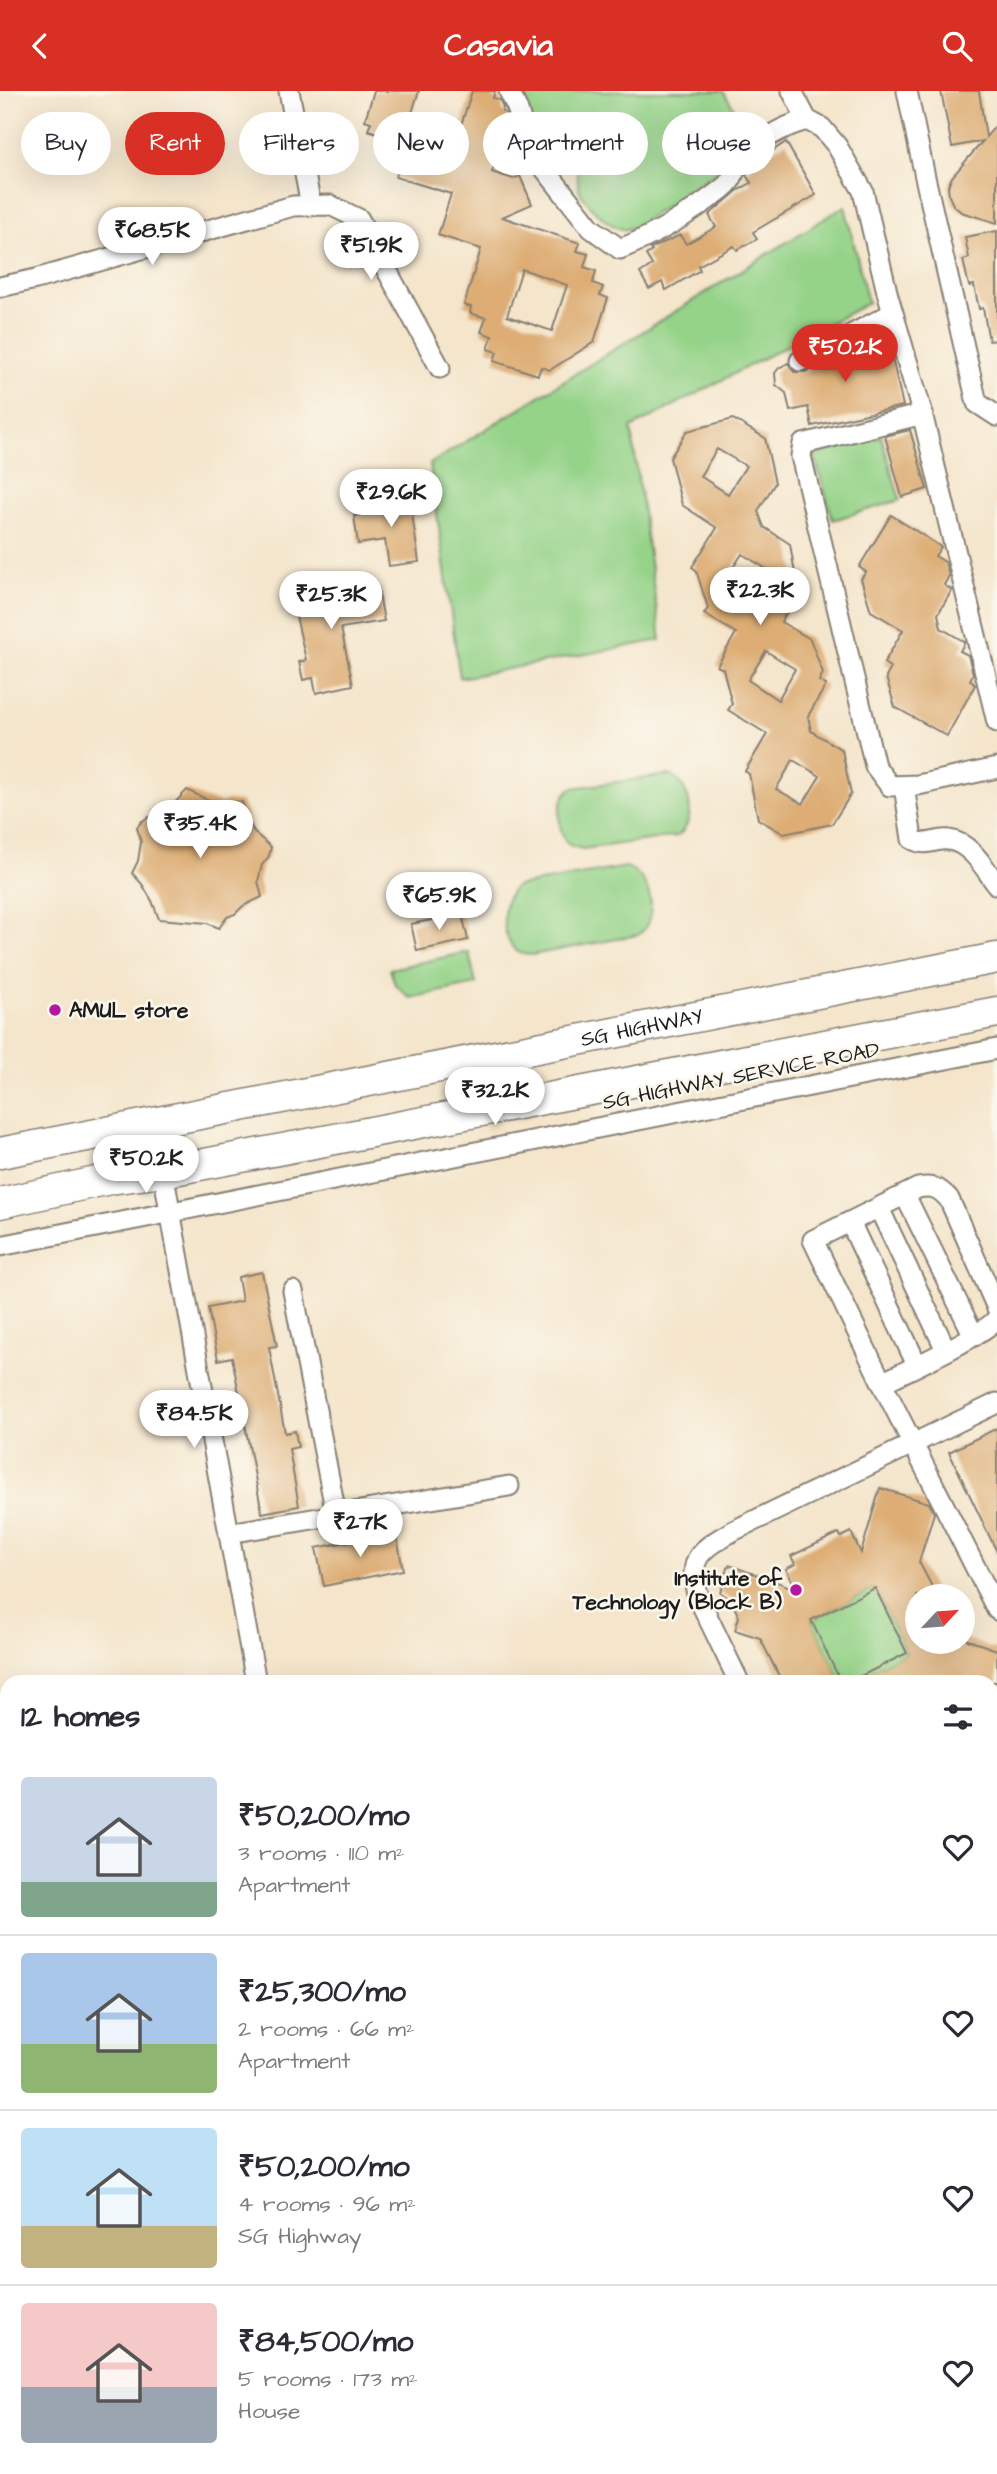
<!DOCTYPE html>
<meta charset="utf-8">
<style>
:root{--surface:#fff;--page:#f7f7f7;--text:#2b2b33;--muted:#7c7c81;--line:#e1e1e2;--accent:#d93025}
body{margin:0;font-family:"Architects Daughter",sans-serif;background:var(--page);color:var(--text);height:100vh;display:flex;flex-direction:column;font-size:26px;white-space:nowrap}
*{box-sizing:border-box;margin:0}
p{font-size:23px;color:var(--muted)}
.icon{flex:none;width:38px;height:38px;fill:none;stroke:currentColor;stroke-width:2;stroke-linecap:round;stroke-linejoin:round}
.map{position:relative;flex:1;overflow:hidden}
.side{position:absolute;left:0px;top:1584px;width:998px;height:800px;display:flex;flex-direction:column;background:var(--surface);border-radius:21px 21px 0 0;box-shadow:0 7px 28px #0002}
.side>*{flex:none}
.banner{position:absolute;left:21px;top:21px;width:956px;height:63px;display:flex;gap:14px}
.needle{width:46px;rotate:64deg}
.fabs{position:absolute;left:905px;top:1493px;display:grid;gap:14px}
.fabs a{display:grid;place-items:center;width:70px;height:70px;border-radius:50%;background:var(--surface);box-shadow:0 7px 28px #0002;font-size:35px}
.price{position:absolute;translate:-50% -60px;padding:0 16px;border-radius:24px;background:#fff;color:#222;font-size:23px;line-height:46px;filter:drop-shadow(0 2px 4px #0008)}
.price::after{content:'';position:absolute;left:50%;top:42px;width:21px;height:16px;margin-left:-10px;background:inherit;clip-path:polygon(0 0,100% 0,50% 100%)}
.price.selected{background:var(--accent);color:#fff}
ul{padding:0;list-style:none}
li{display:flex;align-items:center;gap:21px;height:175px;padding:0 21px}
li+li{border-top:2px solid var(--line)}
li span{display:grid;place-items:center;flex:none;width:196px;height:140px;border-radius:7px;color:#555}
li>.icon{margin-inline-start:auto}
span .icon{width:84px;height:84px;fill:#fffc;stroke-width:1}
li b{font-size:30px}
h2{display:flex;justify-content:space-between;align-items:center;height:84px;padding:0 21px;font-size:30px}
.pill{padding:0 24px;border-radius:32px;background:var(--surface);box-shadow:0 7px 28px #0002;font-size:24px;line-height:63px}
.pill.selected{background:var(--accent);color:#fff}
header{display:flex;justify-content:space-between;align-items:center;height:91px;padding:0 21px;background:var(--accent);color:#fff;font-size:32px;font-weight:700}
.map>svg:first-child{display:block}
</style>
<header><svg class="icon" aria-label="back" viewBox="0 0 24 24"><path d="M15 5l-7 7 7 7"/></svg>Casavia<svg class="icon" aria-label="search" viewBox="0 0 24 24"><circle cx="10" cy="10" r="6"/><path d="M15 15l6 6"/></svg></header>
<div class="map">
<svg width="997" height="2383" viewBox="0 0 997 2383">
<rect width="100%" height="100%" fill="#fbf7ec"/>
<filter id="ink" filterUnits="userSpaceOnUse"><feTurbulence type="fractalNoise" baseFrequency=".0143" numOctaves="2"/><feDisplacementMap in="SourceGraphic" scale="14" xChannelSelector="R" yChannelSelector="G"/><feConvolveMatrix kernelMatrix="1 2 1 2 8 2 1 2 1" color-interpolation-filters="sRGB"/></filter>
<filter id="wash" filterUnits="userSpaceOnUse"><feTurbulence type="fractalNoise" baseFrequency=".00686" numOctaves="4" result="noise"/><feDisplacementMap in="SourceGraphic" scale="28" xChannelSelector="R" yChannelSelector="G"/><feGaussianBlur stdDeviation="1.57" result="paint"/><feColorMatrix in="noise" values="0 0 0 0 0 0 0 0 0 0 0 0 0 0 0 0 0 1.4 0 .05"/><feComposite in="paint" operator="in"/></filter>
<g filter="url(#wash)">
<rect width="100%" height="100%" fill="#f4e5cb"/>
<g fill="#95d389" stroke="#587852" stroke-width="2">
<path d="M522,0H723L746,36L726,74L643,131C637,134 629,140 622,138C608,135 583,111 579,98C577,90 578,83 576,76C571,58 555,57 540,63Z"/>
<path d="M845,115L868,212L631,337L661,549L460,587L430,373Z"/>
<path d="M881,345L900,409L833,429L814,364Z"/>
<path d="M669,684C691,692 698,732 677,745L583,758C582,758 572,755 571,755C555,744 556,706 572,697Z"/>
<path d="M626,776C651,784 661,828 638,844L532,864C528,863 524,864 520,862C500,852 498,807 517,795Z"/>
<path d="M469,861L476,893L410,907L395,893L390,878Z"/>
<path d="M875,1497L907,1562L849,1591H841L811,1529Z"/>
</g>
<g id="blocks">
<g fill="#ddad74" fill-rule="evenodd">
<path d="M374,0H419L406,40L454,56L472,0H495L493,7L500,9L503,16L502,21L506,22L508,28L492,81L513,88L520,85L532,113L502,126L580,152L577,160L588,163L584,176L596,180L593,192L603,196L600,204L608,207L594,251L550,279L541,276L538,284L494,270L497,261L488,258L492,245L481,241L486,227L470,222L471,216L464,214L481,158L438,144L451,103L396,86L399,75L388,72L392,60L380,56L384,44L368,39L371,31L365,29ZM522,178L567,194L552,240L507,225Z"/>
<path d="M941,0H979L986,46L997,33V132L961,121L953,114L949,105L948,95L952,86L983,50L952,56Z"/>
<path d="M786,51L816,104L753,141L757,148L737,159L734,155L698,175L700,179L666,199L662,191L649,198L640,182L652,174L646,164L652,160L650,158L680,144L686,153L716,136L709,124L737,100L751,92L746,84L754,72Z"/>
<path d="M997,140V249L989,250L983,217L979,218L974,194L969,195L963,169L969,167L965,146Z"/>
<path d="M883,244L888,263L891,262L903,315L812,335L808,316L790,320L786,302L776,294L775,282L779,277L788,272L794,281H805L828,272L827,270L871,247Z"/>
<path d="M733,328L765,347L775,392L758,420L764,436L790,453L797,494L801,496L781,531L810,548L823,582L819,590L826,594L808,625L811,640L842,659L851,703L832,733L784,743L758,728L749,683L745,680L767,643L728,619L732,613L723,578L717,575L736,542L704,523L708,517L696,479L692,476L717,437L682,414L670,367L687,340ZM717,358L746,375L728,403L700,385ZM742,463L770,480L752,510L723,492ZM766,560L795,578L778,609L748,589ZM793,669L820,685L803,713L776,698Z"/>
<path d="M910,339L927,398L902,406L885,345Z"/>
<path d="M409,402L419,471L389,475L385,449L358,453L354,425L382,421L379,406Z"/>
<path d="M891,424L941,456L935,465L945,471L949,485L944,494L952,499L938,523L941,537L965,551L960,560L968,564L973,583L970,589L975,594L947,645L895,616L886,586L891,577L884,572L903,539L871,520L861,488L866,481L859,476Z"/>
<path d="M326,491L329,505L378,497L384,530L341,537L353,594L316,602L313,587L303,589L299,571L306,569L290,499Z"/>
<path d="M187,699L206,708L221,712L226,710L242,711L247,725V730L256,743L271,756L269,765L262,774L258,790L262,806L243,815L235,823L227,826L219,837L207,832L159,828L152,810L142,793L132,782L138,770L141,751L137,736L142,730L173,714Z"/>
<path d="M462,823L468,849L417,860L411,833Z"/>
<path d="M262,1181L277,1255L269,1256L285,1342L295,1340L298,1356L289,1358L299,1415L262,1422L232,1266L218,1269L208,1217L242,1210L238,1186Z"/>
<path d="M997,1337V1461L949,1361Z"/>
<path d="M880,1397L929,1412L934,1422L919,1471L937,1505H917V1550H962V1547L997,1559V1591H849L907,1562L875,1497L811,1529L841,1591H782L760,1547L735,1539L739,1526L731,1509L720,1501L729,1474L796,1498L786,1478L795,1473L791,1465L839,1442L841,1446L851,1441L861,1462Z"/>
<path d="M396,1441L403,1479L324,1495L316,1457Z"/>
</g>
</g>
</g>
<g filter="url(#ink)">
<use href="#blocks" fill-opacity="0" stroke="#888074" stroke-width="2"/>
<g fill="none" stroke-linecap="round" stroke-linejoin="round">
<g stroke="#888074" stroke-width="23">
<g id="minor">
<path d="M289,0L311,115"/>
<path d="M509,0L517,17L532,62L591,137L620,158C656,144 691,122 722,98C735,88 732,82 739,71C753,51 784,35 807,29L822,37L837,55L863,100L888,205L920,314L997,631"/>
<path d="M792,0L807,29"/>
<path d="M907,0L925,86L977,312L997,325"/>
<path d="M0,196L36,188L293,115L330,114L359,128L440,277"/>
<path d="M800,270L893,222"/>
<path d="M923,323L803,353L801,365L875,675L890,695L918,694L997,677"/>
<path d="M904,695L912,748C928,757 934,747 949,749C971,752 985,778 997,794"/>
<path d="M163,1081L256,1591"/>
<path d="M905,1104L974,1245"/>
<path d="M879,1117L946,1259"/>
<path d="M850,1131L917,1274"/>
<path d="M0,1155L997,958"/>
<path d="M293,1200L336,1423"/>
<path d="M997,1217L949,1108C939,1097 933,1094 918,1097L813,1149L882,1292L997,1519"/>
<path d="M882,1292C903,1281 987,1243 997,1227"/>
<path d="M229,1442L509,1395"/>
<path d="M739,1591L698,1506C686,1467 701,1458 733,1440L997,1312"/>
<path d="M990,1657L997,1654"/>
<path d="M990,1772L997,1769"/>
<path d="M990,2102L997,2115"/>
<path d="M990,2315L997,2312"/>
<path d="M990,2330L997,2344"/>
<path d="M410,2376L411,2383"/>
<path d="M742,2376L744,2383"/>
</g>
</g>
<g stroke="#888074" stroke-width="33">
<g id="highway">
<path id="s1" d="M0,1062L997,867"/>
<path d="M0,1112L110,1088L163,1081L997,921"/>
</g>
</g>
<use href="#minor" stroke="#fff" stroke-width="19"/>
<use href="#highway" stroke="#fff" stroke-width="30"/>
</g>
</g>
<g fill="#b5179e" stroke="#fbf7ec" stroke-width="2.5">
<circle cx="55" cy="919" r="7"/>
<circle cx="796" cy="1499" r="7"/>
</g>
<g text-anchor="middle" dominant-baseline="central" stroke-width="5" stroke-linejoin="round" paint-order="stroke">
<g font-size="21" font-weight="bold" fill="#1c1c1c" stroke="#fbf7ec" text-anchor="start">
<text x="69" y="919">AMUL store</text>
<text x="782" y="1487" text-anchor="end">Institute of<tspan x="782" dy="24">Technology (Block B)</tspan></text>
</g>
<g font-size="21" fill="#1c1c1c" stroke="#fbf7ec">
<text stroke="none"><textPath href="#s1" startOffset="654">SG HIGHWAY</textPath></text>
<text transform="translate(741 985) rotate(-11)">SG HIGHWAY SERVICE ROAD</text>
</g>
</g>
</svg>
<div class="fabs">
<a><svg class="needle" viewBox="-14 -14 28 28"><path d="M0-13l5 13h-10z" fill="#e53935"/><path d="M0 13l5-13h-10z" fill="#7c7c81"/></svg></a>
</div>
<b class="price" style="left:152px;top:176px">₹68.5K</b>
<b class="price" style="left:371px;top:191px">₹51.9K</b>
<b class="price selected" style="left:845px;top:293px">₹50.2K</b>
<b class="price" style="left:391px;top:438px">₹29.6K</b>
<b class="price" style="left:760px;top:536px">₹22.3K</b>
<b class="price" style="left:331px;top:540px">₹25.3K</b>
<b class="price" style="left:200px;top:769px">₹35.4K</b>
<b class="price" style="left:439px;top:841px">₹65.9K</b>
<b class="price" style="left:495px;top:1036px">₹32.2K</b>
<b class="price" style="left:146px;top:1104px">₹50.2K</b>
<b class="price" style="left:194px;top:1359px">₹84.5K</b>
<b class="price" style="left:360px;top:1468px">₹27K</b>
<div class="banner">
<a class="pill">Buy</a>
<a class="pill selected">Rent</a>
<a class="pill">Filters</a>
<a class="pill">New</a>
<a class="pill">Apartment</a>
<a class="pill">House</a>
</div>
<section class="side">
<h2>12 homes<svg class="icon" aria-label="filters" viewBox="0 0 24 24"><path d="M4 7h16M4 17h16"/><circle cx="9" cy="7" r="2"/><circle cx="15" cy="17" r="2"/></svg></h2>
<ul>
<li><span style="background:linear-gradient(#c9d6e8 75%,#7fa58c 0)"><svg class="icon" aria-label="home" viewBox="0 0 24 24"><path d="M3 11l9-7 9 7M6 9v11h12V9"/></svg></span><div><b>₹50,200/mo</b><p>3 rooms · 110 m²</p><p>Apartment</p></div><svg class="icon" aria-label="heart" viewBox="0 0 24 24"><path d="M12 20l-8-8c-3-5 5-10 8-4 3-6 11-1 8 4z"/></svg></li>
<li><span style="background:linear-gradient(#a9c7e8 65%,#8fb573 0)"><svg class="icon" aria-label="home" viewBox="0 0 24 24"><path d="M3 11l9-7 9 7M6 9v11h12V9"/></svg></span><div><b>₹25,300/mo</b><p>2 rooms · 66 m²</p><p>Apartment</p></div><svg class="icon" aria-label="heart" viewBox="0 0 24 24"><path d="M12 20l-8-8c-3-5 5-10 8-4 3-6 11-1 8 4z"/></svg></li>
<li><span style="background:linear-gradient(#bfe0f5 70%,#c2b280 0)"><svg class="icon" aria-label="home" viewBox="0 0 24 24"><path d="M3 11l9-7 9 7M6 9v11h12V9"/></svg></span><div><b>₹50,200/mo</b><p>4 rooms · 96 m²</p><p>SG Highway</p></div><svg class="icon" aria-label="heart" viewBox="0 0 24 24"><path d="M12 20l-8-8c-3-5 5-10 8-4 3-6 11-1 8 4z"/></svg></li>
<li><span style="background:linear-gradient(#f6c9c9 60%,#9aa5b1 0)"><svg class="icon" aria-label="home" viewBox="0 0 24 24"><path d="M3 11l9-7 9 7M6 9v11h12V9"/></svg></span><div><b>₹84,500/mo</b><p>5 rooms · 173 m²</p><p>House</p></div><svg class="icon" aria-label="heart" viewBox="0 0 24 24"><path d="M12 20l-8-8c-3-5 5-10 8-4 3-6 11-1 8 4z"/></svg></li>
</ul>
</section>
</div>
